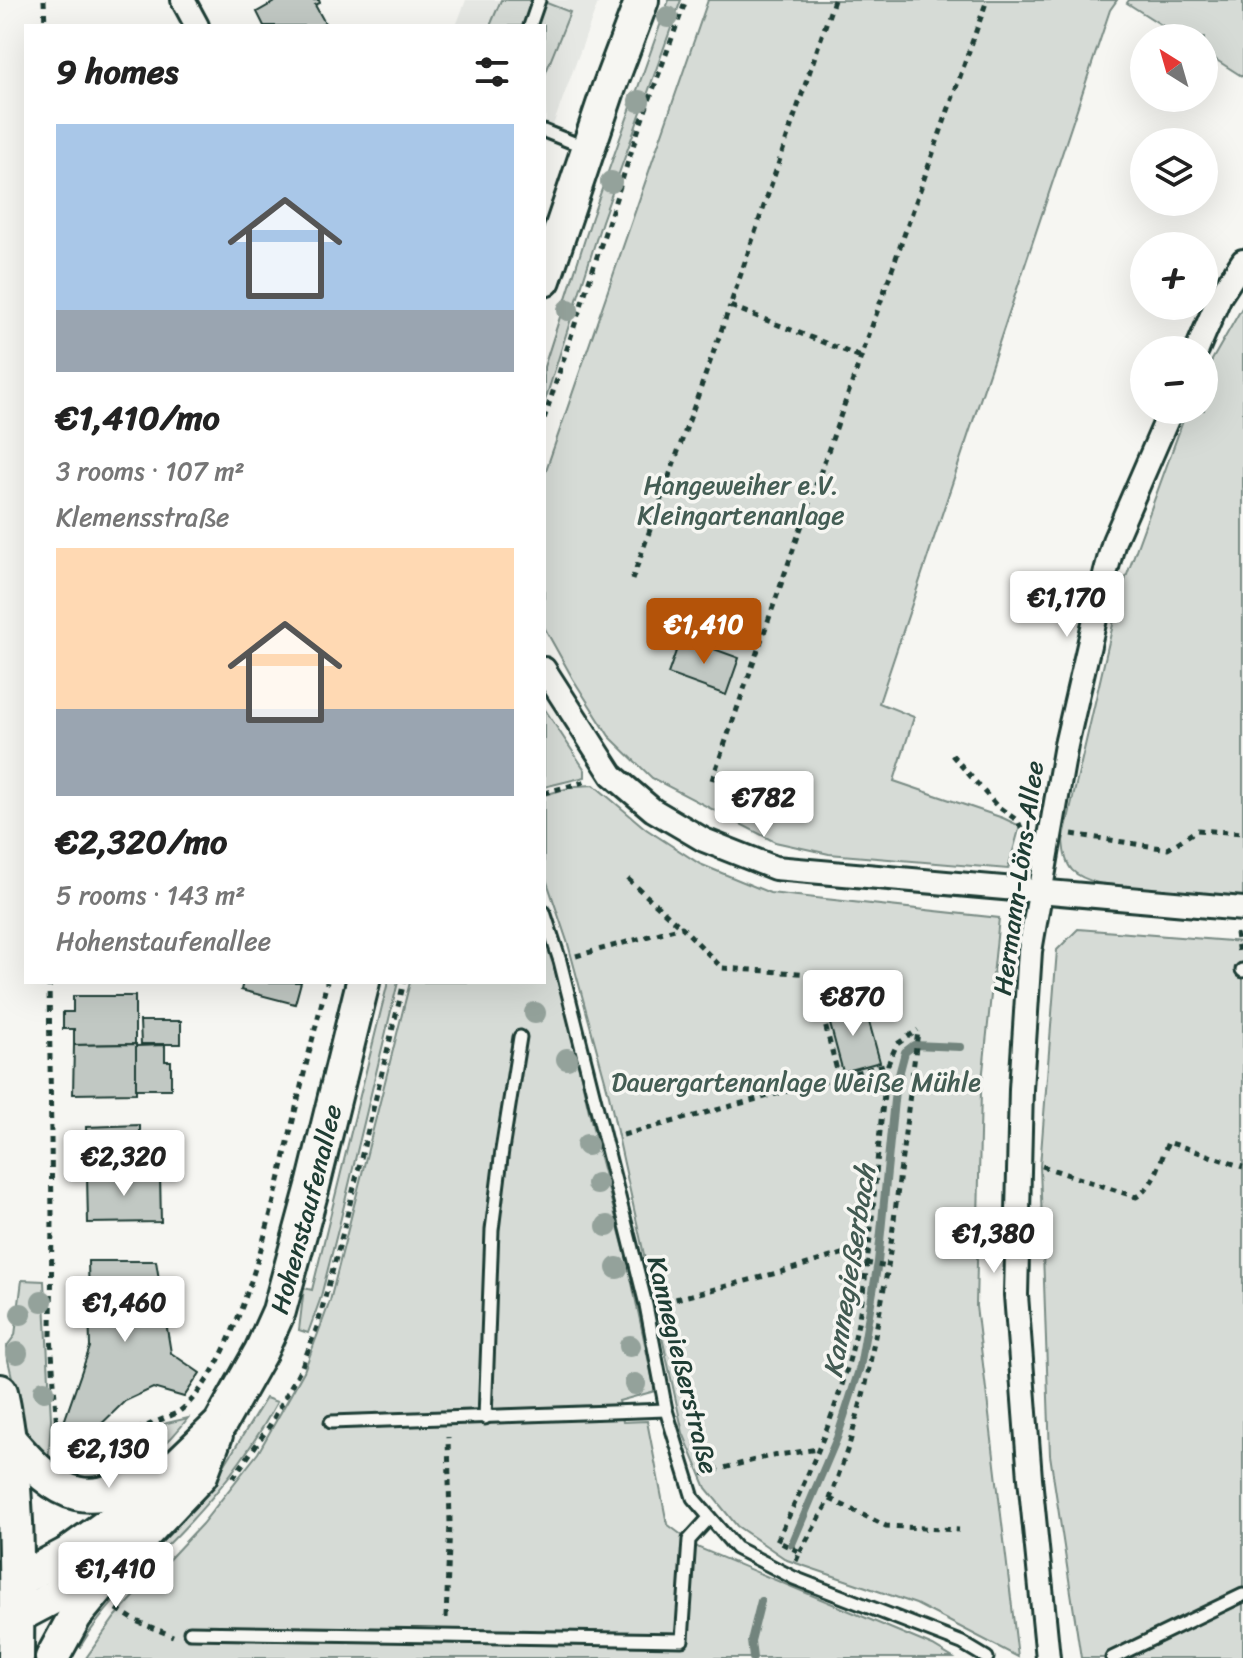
<!DOCTYPE html>
<meta charset="utf-8">
<style>
:root{--surface:#fff;--page:#f6f6f6;--text:#222;--muted:#767676;--accent:#b45309}
body{margin:0;font-family:Sriracha,sans-serif;background:var(--page);color:var(--text);height:100vh;display:flex;flex-direction:column;font-size:30px;white-space:nowrap}
*{box-sizing:border-box;margin:0}
p{font-size:26px;color:var(--muted)}
.icon{flex:none;width:44px;height:44px;fill:none;stroke:currentColor;stroke-width:2;stroke-linecap:round;stroke-linejoin:round}
.map{position:relative;flex:1;overflow:hidden}
.drawer{position:absolute;left:24px;top:24px;width:522px;height:960px;display:flex;flex-direction:column;background:var(--surface);border-radius:0px;box-shadow:0 8px 32px #0002}
.drawer>*{flex:none}
.needle{width:52px;rotate:323deg}
.fabs{position:absolute;left:1130px;top:24px;display:grid;gap:16px}
.fabs a{display:grid;place-items:center;width:88px;height:88px;border-radius:50%;background:var(--surface);box-shadow:0 8px 32px #0002;font-size:40px}
.price{position:absolute;translate:-50% -68px;padding:0 18px;border-radius:8px;background:#fff;color:#222;font-size:26px;line-height:52px;filter:drop-shadow(0 2px 4px #0008)}
.price::after{content:'';position:absolute;left:50%;top:48px;width:24px;height:18px;margin-left:-12px;background:inherit;clip-path:polygon(0 0,100% 0,50% 100%)}
.price.on{background:var(--accent);color:#fff}
ul{padding:0;list-style:none}
li{display:grid;align-content:center;gap:16px;height:424px;padding:0 32px}
li span{display:grid;place-items:center;height:248px;border-radius:0px;color:#555}
li>.icon{margin-inline-start:auto}
span .icon{width:144px;height:144px;fill:#fffc;stroke-width:1}
li b{font-size:34px}
h2{display:flex;justify-content:space-between;align-items:center;height:96px;padding:0 32px;font-size:34px}
.map>svg:first-child{display:block}
</style>
<div class="map">
<svg width="1243" height="1658" viewBox="0 0 1243 1658">
<rect width="100%" height="100%" fill="#f6f6f2"/>
<filter id="ink" filterUnits="userSpaceOnUse"><feTurbulence type="fractalNoise" baseFrequency=".0125" numOctaves="2"/><feDisplacementMap in="SourceGraphic" scale="16" xChannelSelector="R" yChannelSelector="G"/><feConvolveMatrix kernelMatrix="1 2 1 2 8 2 1 2 1" color-interpolation-filters="sRGB"/></filter>
<g filter="url(#ink)">
<path fill="#e6e8e4" d="M466,0H599L546,144L544,26H456Z"/>
<g fill="#d6dbd6" stroke="#7a8c85" stroke-width="2">
<path d="M501,0H539L570,12L544,77V26H490Z"/>
<path d="M669,0H681L602,221L544,404V367L592,217Z"/>
<path d="M708,0H1117L1110,10L879,703L914,717L894,781L1003,818L1020,826L1008,869L829,854L775,842L652,778L609,736L573,679L544,627V476Z"/>
<path d="M1129,0H1243V77L1204,52V38H1182L1127,3Z"/>
<path d="M1243,306V901L1101,884C1073,876 1065,870 1063,841L1120,594L1187,410H1204V374Z"/>
<path d="M544,708L585,770V777L544,787Z"/>
<path d="M594,785L646,829L700,864L770,893L999,918L981,1091L976,1306L1018,1657L916,1604L787,1560L737,1526L706,1488L683,1433L609,1095L568,944L544,873V795L576,786Z"/>
<path d="M1078,929L1243,942V1658H1081L1050,1455L1040,1166L1057,950Z"/>
<path d="M544,932L555,964L597,1146L628,1264L655,1391L619,1401L623,1422L647,1421L667,1524L699,1548L933,1646L953,1658H86L115,1617L202,1524L258,1453L304,1371L330,1301L410,982H544Z"/>
<path d="M388,982H398L340,1222L320,1300L308,1333L299,1330L304,1288L312,1290Z"/>
<path d="M22,1280L44,1281L51,1419L48,1467L30,1439L21,1416L8,1360L7,1346L15,1335Z"/>
<path d="M266,1398L277,1402C254,1445 224,1486 190,1522C153,1562 108,1600 80,1647L70,1642L109,1593L222,1469Z"/>
<path d="M188,1418C173,1438 133,1480 108,1482C94,1483 77,1479 63,1478L82,1460L167,1423Z"/>
</g>
<g fill="none" stroke-linecap="round" stroke-linejoin="round">
<g stroke="#72847d" stroke-width="8">
<path d="M792,1544L837,1438L860,1367L878,1262L895,1090L905,1052L914,1045L960,1047"/>
<path d="M753,1658L751,1641L761,1601"/>
</g>
</g>
<g fill="#c1c8c3" stroke="#1f3d34" stroke-width="2">
<path d="M278,0H319L320,3L315,5L325,23L319,26H264L257,12Z"/>
<path d="M681,637L739,658L726,695L668,674Z"/>
<path d="M243,982H301L295,1004L241,990Z"/>
<path d="M73,996H135V1044L74,1045V1029H63V1012H73Z"/>
<path d="M865,1007L880,1062L843,1072L826,1009L853,1010Z"/>
<path d="M140,1021H181V1044H141Z"/>
<path d="M136,1044V1093L73,1094L74,1045Z"/>
<path d="M165,1045V1061H171V1089H136V1046Z"/>
<path d="M140,1125V1174L87,1175L86,1127Z"/>
<path d="M160,1174L161,1222L88,1223L87,1175Z"/>
<path d="M88,1261H156L171,1353L200,1373L184,1397L153,1388L125,1401L89,1436L63,1425L90,1347Z"/>
</g>
<g fill="none" stroke-linecap="round" stroke-linejoin="round">
<g stroke="#1f3d34" stroke-width="17">
<g id="service">
<path d="M530,26L539,0"/>
<path d="M544,131L584,147"/>
<path d="M544,912L560,961L646,1305L666,1410L693,1498L736,1548L794,1578L962,1643L987,1658"/>
<path d="M1242,970L1243,971"/>
<path d="M485,1418L492,1230L502,1150L520,1037"/>
<path d="M331,1422L666,1410"/>
<path d="M190,1632L682,1640L689,1540L709,1518"/>
<path d="M1112,1658L1243,1595"/>
</g>
</g>
<g stroke="#1f3d34" stroke-width="28">
<g id="minor">
<path d="M183,0L197,26"/>
<path d="M1197,350L1220,296L1243,261"/>
<path d="M544,669L612,775L653,810L704,840L775,868L1243,909"/>
<path d="M1048,1658L1030,1478L1016,1295L1021,1089L1030,951L1066,745L1106,571L1114,541L1171,410"/>
</g>
</g>
<g stroke="#1f3d34" stroke-width="38">
<g id="secondary">
<path d="M544,280L608,90L642,0"/>
<path d="M9,1439C59,1498 91,1517 157,1463"/>
<path id="s1" d="M16,1581L67,1554L138,1503L220,1424L261,1351L279,1311L313,1186L363,982"/>
<path d="M16,1617L52,1598L141,1538L201,1475L216,1435"/>
<path d="M52,1658L75,1616L114,1569"/>
</g>
</g>
<g stroke="#1f3d34" stroke-width="40">
<path id="primary" d="M0,1392C18,1478 17,1570 16,1658"/>
</g>
<g stroke="#1f3d34" stroke-width="5" stroke-dasharray="6 6" stroke-linecap="butt">
<path d="M44,0L45,26"/>
<path d="M834,0L730,306L861,357"/>
<path d="M544,419L639,128L686,0"/>
<path d="M632,580L730,306"/>
<path d="M952,755L996,805L1018,821L1025,837"/>
<path d="M712,780L987,0"/>
<path d="M544,793L587,781"/>
<path d="M1072,834L1168,849L1197,830L1243,833"/>
<path d="M628,879L681,927"/>
<path d="M1236,933L1239,955"/>
<path d="M576,956L682,927L722,968L812,974L839,1078"/>
<path d="M49,982L52,1216L51,1335L58,1447"/>
<path d="M623,1135L888,1064"/>
<path d="M1042,1166L1136,1197C1155,1186 1160,1162 1168,1142L1243,1167"/>
<path d="M866,1263L888,1267"/>
<path d="M664,1302L781,1272L868,1246"/>
<path d="M70,1458L177,1413C241,1368 277,1188 295,1112C305,1068 316,1025 327,982"/>
<path d="M704,1476L705,1473L766,1457L818,1449"/>
<path d="M233,1478L270,1425L302,1366L317,1327L343,1232L404,982"/>
<path d="M830,1499L886,1526L959,1530"/>
<path d="M800,1552L830,1499L850,1442L866,1384L888,1267L918,1031"/>
<path d="M796,1561L800,1552L777,1541C812,1468 846,1393 860,1312C874,1230 876,1146 888,1064L897,1044L918,1030"/>
<path d="M117,1609L136,1621L173,1636"/>
<path d="M446,1618L450,1523L448,1437"/>
</g>
<use href="#service" stroke="#f6f6f2" stroke-width="11"/>
<use href="#minor" stroke="#f6f6f2" stroke-width="22"/>
<use href="#secondary" stroke="#f6f6f2" stroke-width="32"/>
<use href="#primary" stroke="#f6f6f2" stroke-width="34"/>
</g>
<g fill="#94a29b">
<circle cx="668" cy="17" r="11"/>
<circle cx="639" cy="101" r="11"/>
<circle cx="611" cy="182" r="11"/>
<circle cx="568" cy="310" r="11"/>
<circle cx="535" cy="1013" r="11"/>
<circle cx="567" cy="1059" r="11"/>
<circle cx="587" cy="1145" r="11"/>
<circle cx="597" cy="1184" r="11"/>
<circle cx="607" cy="1226" r="11"/>
<circle cx="617" cy="1268" r="11"/>
<circle cx="42" cy="1301" r="11"/>
<circle cx="21" cy="1314" r="11"/>
<circle cx="630" cy="1346" r="11"/>
<circle cx="17" cy="1353" r="11"/>
<circle cx="635" cy="1384" r="11"/>
<circle cx="44" cy="1391" r="11"/>
</g>
</g>
<g text-anchor="middle" dominant-baseline="central" stroke-width="7" stroke-linejoin="round" paint-order="stroke">
<g font-size="26" fill="#445d54" stroke="#f6f6f2">
<text x="741" y="485">Hangeweiher e.V.<tspan x="741" dy="30">Kleingartenanlage</tspan></text>
<text x="796" y="1082">Dauergartenanlage Weiße Mühle</text>
</g>
<g font-size="26" fill="#1f3d34" stroke="#f6f6f2">
<text transform="translate(1018 878) rotate(-82)">Hermann-Löns-Allee</text>
<text stroke="none"><textPath href="#s1" startOffset="492">Hohenstaufenallee</textPath></text>
<text transform="translate(683 1365) rotate(76)">Kannegießerstraße</text>
</g>
<g font-size="28" font-style="italic" fill="#425a52" stroke="#f6f6f2">
<text transform="translate(849 1271) rotate(-81)">Kannegießerbach</text>
</g>
</g>
</svg>
<div class="fabs">
<a><svg class="needle" viewBox="-14 -14 28 28"><path d="M0-13l5 13h-10z" fill="#e53935"/><path d="M0 13l5-13h-10z" fill="#767676"/></svg></a>
<a><svg class="icon" aria-label="layers" viewBox="0 0 24 24"><path d="M12 4l9 5-9 5-9-5zM3 14l9 5 9-5"/></svg></a>
<a>+</a>
<a>−</a>
</div>
<b class="price" style="left:1067px;top:639px">€1,170</b>
<b class="price on" style="left:704px;top:666px">€1,410</b>
<b class="price" style="left:764px;top:839px">€782</b>
<b class="price" style="left:853px;top:1038px">€870</b>
<b class="price" style="left:124px;top:1198px">€2,320</b>
<b class="price" style="left:994px;top:1275px">€1,380</b>
<b class="price" style="left:125px;top:1344px">€1,460</b>
<b class="price" style="left:109px;top:1490px">€2,130</b>
<b class="price" style="left:116px;top:1610px">€1,410</b>
<section class="drawer">
<h2>9 homes<svg class="icon" aria-label="filters" viewBox="0 0 24 24"><path d="M4 7h16M4 17h16"/><circle cx="9" cy="7" r="2"/><circle cx="15" cy="17" r="2"/></svg></h2>
<ul>
<li><span style="background:linear-gradient(#a9c7e8 75%,#9aa5b1 0)"><svg class="icon" aria-label="home" viewBox="0 0 24 24"><path d="M3 11l9-7 9 7M6 9v11h12V9"/></svg></span><div><b>€1,410/mo</b><p>3 rooms · 107 m²</p><p>Klemensstraße</p></div></li>
<li><span style="background:linear-gradient(#ffd9b3 65%,#9aa5b1 0)"><svg class="icon" aria-label="home" viewBox="0 0 24 24"><path d="M3 11l9-7 9 7M6 9v11h12V9"/></svg></span><div><b>€2,320/mo</b><p>5 rooms · 143 m²</p><p>Hohenstaufenallee</p></div></li>
</ul>
</section>
</div>
